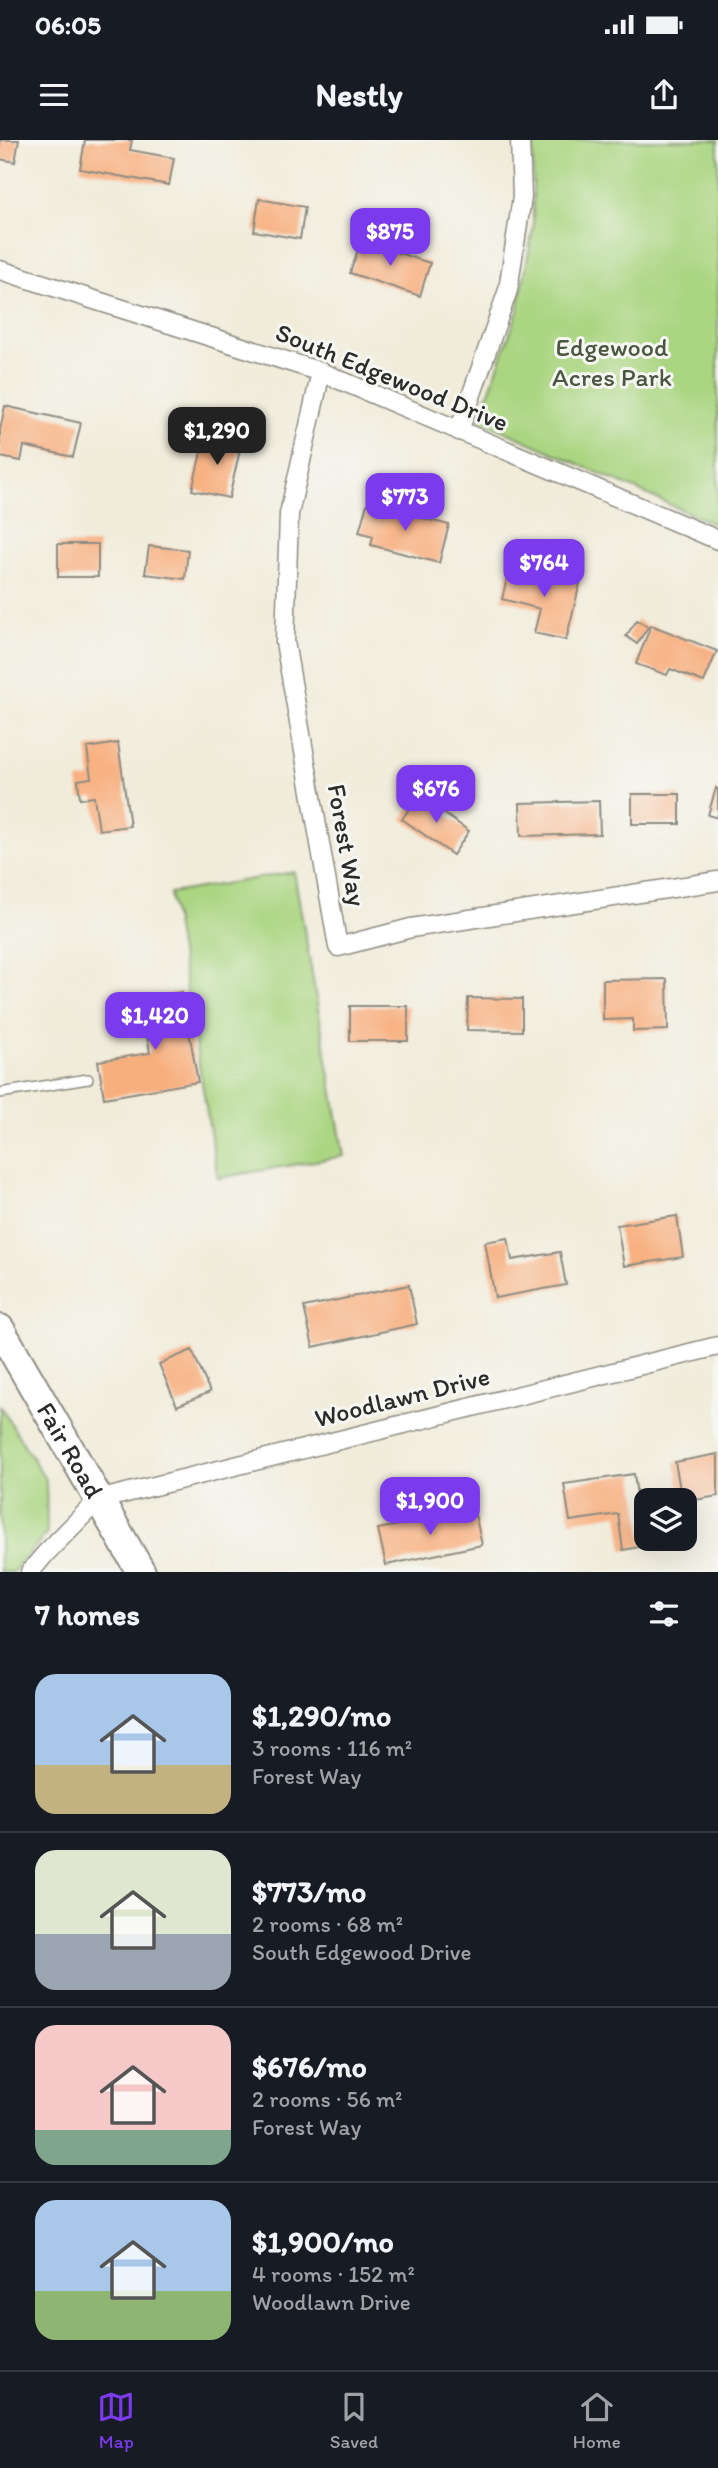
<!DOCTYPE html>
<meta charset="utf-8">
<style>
:root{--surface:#171b24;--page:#242831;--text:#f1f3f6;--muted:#9ea1a6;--line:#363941;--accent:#7c3aed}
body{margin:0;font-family:Itim,sans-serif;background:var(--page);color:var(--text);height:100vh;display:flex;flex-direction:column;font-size:26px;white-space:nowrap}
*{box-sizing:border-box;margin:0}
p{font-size:23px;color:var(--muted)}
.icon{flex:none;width:38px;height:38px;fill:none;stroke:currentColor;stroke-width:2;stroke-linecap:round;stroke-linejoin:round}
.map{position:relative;height:1432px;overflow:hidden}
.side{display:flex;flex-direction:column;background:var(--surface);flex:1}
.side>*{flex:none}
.buttons{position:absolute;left:634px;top:1348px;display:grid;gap:14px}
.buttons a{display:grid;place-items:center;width:63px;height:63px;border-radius:14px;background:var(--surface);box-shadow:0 7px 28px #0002;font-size:35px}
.price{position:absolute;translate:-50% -60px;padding:0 16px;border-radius:14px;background:var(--accent);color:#fff;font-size:23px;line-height:46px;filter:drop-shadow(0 2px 4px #0008)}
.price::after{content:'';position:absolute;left:50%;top:42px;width:21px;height:16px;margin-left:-10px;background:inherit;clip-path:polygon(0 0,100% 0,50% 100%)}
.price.selected{background:#222;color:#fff}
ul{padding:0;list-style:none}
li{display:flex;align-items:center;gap:21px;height:175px;padding:0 35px}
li+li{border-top:2px solid var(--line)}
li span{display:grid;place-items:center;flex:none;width:196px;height:140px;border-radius:21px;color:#555}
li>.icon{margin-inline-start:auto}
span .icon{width:84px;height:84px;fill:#fffc;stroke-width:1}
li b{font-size:30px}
h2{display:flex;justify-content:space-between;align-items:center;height:84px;padding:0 35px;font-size:30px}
.status{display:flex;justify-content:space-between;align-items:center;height:49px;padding:0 35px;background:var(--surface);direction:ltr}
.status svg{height:19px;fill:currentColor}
header{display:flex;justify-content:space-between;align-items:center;height:91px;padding:0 35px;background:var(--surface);font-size:32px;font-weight:700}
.dock{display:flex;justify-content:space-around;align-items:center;height:98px;border-top:2px solid var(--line);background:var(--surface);font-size:19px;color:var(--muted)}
.dock a{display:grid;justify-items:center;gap:4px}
.dock .selected{color:var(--accent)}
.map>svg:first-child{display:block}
</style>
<div class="status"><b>06:05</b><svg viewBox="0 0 49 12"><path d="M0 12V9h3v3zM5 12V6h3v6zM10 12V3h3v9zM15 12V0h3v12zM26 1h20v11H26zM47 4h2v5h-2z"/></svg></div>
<header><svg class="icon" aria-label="menu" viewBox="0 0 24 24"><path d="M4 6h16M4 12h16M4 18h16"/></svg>Nestly<svg class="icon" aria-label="share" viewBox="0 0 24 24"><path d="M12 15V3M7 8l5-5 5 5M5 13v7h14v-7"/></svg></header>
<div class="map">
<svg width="718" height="1432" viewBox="0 0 718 1432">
<rect width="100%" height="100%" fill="#f6f6f2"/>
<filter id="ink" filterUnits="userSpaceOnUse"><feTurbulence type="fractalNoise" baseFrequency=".0143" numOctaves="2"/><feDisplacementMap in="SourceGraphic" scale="14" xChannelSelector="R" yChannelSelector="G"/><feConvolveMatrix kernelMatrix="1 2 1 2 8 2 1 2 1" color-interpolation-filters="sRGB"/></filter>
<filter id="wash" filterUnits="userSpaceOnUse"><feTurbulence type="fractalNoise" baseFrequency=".00686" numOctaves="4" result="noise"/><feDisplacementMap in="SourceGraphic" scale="28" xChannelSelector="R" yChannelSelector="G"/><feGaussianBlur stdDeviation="1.57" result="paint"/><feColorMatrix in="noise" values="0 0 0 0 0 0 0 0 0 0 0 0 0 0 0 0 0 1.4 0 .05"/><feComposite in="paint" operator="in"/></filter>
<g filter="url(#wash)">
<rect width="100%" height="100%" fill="#f1ecda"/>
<g fill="#aad581" stroke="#6a8056" stroke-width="2">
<path d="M533,0H718V386L479,280L518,171L533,88Z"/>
<path d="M294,732L344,1016L218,1038L170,753Z"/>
<path d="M0,1266L46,1340L47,1393L13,1432H0Z"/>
</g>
<g id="blocks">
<g fill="#f8af7e">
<path d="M0,0H19L15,22L0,19Z"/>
<path d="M85,0H132L130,10L174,18L169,45L80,29Z"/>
<path d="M259,59L305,67L300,99L254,91Z"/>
<path d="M361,101L430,123L420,156L350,133Z"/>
<path d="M5,266L81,283L73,317L24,306L21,321L0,317V290Z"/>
<path d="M205,296L241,305L229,358L192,350Z"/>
<path d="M367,364L449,385L439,423L371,405L373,396L359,392Z"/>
<rect x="58" y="404" width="40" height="33"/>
<path d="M149,406L188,410L185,439L145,434Z"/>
<path d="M510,426L580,443L566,500L534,493L540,469L502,459Z"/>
<path d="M637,480L648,487L637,504L626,496Z"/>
<path d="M651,485L717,511L704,542L670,529L667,535L636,524Z"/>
<path d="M118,603L130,686L99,690L94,657L80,659L78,640L91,638L87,608Z"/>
<path d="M716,648L718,649V678L708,675Z"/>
<rect x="632" y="654" width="48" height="30"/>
<path d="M419,656L469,691L453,715L402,679Z"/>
<path d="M599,661L600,694L521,696L520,663Z"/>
<path d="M667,839L668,890L633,891V879L603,880V840Z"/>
<path d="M182,852L198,942L104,958L98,921L150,913L141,859Z"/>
<path d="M468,858L522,859V891L467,890Z"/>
<rect x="350" y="866" width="58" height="35"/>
<path d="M677,1076L683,1117L624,1126L617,1085Z"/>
<path d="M508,1098L512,1120L560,1112L566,1145L495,1158L485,1102Z"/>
<path d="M409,1145L417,1184L313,1207L304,1167Z"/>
<path d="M192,1210L210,1252L177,1266L159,1224Z"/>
<path d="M718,1314V1356L684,1362L682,1360L675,1322Z"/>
<path d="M634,1334L644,1406L623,1410L618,1374L570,1381L564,1344Z"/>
<path d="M474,1370L482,1405L386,1425L378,1389Z"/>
</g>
</g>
</g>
<g filter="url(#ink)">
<use href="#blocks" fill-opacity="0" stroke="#8e8c82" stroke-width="2"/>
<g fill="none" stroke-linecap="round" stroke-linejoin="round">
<g stroke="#8e8c82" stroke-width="12">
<path id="lane" d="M0,953L88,939"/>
</g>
<g stroke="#8e8c82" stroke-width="21">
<g id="street">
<path d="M0,130L321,232L718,400"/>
<path d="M321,232L289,374L285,502L338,807L411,788L718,741"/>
<path d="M459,291L508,150L522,57L520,0"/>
<path d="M30,1432L45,1414L98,1360L718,1206"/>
</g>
</g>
<g stroke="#8e8c82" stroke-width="32">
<g id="primary">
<path id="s1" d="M0,1189L141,1432"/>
</g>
</g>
<use href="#lane" stroke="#fff" stroke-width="9"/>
<use href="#street" stroke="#fff" stroke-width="18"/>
<use href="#primary" stroke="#fff" stroke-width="28"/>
</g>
</g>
<g text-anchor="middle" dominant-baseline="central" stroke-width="6" stroke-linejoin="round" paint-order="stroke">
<g font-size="26" fill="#4b5640" stroke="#f6f6f2">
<text x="612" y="207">Edgewood<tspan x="612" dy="30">Acres Park</tspan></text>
</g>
<g font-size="26" fill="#2b2b2b" stroke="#f6f6f2">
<text transform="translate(392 237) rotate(22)">South Edgewood Drive</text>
<text transform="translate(347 705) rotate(80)">Forest Way</text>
<text transform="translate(402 1257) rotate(-14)">Woodlawn Drive</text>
<text stroke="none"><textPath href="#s1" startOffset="140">Fair Road</textPath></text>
</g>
</g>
</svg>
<div class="buttons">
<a><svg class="icon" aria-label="layers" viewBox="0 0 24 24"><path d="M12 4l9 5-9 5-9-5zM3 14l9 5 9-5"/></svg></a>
</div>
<b class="price" style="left:390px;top:128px">$875</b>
<b class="price selected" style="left:217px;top:327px">$1,290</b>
<b class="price" style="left:405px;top:393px">$773</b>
<b class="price" style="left:544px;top:459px">$764</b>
<b class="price" style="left:436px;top:685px">$676</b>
<b class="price" style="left:155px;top:912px">$1,420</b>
<b class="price" style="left:430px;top:1397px">$1,900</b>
</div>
<section class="side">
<h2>7 homes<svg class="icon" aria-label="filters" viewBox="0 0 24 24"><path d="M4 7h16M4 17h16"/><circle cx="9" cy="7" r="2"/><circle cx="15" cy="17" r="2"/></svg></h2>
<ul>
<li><span style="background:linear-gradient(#a9c7e8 65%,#c2b280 0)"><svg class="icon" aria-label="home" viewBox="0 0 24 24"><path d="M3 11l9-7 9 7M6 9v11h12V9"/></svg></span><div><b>$1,290/mo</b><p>3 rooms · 116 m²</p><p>Forest Way</p></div></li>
<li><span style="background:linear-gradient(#dfe7d0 60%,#9aa5b1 0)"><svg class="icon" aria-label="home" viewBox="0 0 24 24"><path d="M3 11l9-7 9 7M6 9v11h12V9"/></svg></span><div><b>$773/mo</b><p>2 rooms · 68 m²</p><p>South Edgewood Drive</p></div></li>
<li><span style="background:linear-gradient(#f6c9c9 75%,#7fa58c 0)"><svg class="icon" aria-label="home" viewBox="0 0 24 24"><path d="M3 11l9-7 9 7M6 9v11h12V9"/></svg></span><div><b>$676/mo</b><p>2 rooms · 56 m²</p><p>Forest Way</p></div></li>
<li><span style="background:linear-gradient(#a9c7e8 65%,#8fb573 0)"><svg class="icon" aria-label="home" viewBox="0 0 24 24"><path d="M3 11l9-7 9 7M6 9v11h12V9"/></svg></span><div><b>$1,900/mo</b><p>4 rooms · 152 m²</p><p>Woodlawn Drive</p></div></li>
</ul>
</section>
<nav class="dock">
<a class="selected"><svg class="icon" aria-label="map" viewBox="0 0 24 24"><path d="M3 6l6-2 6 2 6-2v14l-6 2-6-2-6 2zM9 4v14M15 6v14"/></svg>Map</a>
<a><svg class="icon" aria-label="saved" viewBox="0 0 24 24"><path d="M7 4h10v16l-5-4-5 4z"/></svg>Saved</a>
<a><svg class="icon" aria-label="home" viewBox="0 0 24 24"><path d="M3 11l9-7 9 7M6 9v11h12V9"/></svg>Home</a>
</nav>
